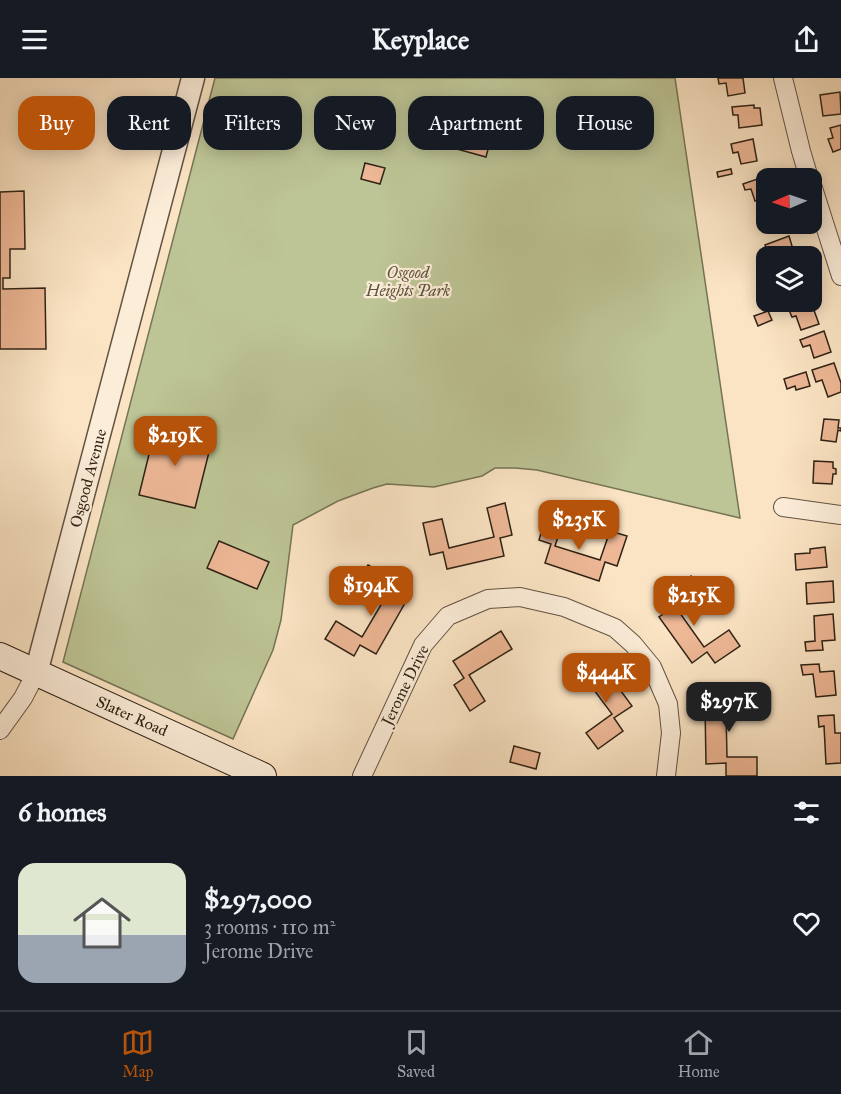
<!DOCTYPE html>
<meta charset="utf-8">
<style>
:root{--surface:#171b24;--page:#242831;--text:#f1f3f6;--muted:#9ea1a6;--line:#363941;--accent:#b45309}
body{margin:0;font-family:"IM FELL Great Primer",serif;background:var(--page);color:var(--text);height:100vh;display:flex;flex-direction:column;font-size:22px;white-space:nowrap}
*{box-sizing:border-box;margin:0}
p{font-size:20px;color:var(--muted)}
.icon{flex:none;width:33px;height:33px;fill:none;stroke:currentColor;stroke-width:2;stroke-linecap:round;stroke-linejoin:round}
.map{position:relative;height:698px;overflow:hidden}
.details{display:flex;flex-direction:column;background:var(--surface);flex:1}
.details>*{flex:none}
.guide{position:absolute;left:18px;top:18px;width:806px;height:54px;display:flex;gap:12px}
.needle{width:39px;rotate:268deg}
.tools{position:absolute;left:756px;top:90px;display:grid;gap:12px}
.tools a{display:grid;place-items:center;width:66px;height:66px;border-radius:12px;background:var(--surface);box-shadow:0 3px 15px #0003;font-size:30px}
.price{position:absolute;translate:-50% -51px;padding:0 14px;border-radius:12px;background:var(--accent);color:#fff;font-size:20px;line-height:39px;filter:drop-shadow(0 2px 3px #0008)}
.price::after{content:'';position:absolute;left:50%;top:36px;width:18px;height:14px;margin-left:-9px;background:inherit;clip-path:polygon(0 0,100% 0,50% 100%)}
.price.selected{background:#222;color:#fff}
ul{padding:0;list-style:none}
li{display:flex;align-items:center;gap:18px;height:150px;padding:0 18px}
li+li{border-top:2px solid var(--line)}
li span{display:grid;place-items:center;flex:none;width:168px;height:120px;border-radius:18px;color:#555}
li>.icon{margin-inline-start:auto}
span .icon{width:72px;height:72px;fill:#fffc;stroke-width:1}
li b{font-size:26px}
h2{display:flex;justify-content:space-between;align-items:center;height:72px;padding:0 18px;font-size:26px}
.chip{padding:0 21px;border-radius:18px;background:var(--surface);box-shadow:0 3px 15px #0003;font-size:21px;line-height:54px}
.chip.selected{background:var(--accent);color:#fff}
header{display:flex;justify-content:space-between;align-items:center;height:78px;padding:0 18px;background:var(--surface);font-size:27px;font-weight:700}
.dock{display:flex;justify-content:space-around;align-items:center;height:84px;border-top:2px solid var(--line);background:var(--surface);font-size:16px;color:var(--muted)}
.dock a{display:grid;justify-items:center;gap:3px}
.dock .selected{color:var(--accent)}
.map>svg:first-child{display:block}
</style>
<header><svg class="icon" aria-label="menu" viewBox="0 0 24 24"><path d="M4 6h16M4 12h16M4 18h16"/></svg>Keyplace<svg class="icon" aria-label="share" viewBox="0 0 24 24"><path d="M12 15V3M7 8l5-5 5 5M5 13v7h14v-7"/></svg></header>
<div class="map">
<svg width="841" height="698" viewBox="0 0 841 698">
<rect width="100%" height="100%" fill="#fbe4c4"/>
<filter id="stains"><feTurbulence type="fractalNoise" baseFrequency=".00333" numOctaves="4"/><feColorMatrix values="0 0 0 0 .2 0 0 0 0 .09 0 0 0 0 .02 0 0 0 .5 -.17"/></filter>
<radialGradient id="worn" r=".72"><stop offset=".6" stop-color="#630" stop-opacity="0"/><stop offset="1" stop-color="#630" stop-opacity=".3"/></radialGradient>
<path fill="#bdc495" stroke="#767456" stroke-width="1.5" d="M215,0H675L740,440L537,392L515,390H495L482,398L434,409L387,406L373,410L338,423L293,447L281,542L273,572L233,661L63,584Z"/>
<g fill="#eeb896" stroke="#2f2316" stroke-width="1.5">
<path d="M718,0H743L745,15L728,18L726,5L719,6Z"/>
<path d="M840,14L841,36L823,38L820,17Z"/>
<path d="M457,26L497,37L486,79L446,68Z"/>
<path d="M754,27V30H760L762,47L739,50L738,37H733L732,29Z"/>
<path d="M841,47V71L833,74L828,61L833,60L830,50Z"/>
<path d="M753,61L757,83L741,86L738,74L733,75L731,66Z"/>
<path d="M365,85L385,90L380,106L361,101Z"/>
<path d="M731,91L732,96L718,99L717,94Z"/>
<path d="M769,97L770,100H766V119L755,123L751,111L745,112L743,106Z"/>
<path d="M24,113L25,171H10V200H3V211L45,210L46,271H0V114Z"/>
<path d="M766,130V146L780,147L765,153L758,134Z"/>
<path d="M789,158L795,178H769L765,167Z"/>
<path d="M811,224L819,246L801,252L796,238L792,239L789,232Z"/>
<path d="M768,233L772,242L758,248L754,238Z"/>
<path d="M824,253L831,274L814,280L810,267L803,269L800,262Z"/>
<path d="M834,285L841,305V314L828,319L822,302L816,304L812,292Z"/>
<path d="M806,294L810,308L796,312L795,308L787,311L784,301Z"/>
<path d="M824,341L839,342L838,350H841V353L838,352L836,364L821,362Z"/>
<path d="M156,348L212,362L195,430L139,417Z"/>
<path d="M814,383L833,384V390L836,391V396H833L832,406L813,405Z"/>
<path d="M505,425L512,457L500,460L504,478L447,491L443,474L430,477L423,445L442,441L449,470L494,459L487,430Z"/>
<path d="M548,432L565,438L555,468L600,482L610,453L627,458L617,488L605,484L599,503L545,485L551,466L539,462Z"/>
<path d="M219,463L269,484L257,511L207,490Z"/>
<path d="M825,469L827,489L796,492L795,476L810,475V471Z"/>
<path d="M368,487L397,504L390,516L405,525L376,576L360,567L354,578L325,561L336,543L362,559L385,520L358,504Z"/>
<path d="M691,498L702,513L677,531L704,569L729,552L740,568L715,585L707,574L692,585L659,539L675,528L666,516Z"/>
<path d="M833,503L834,524L807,526L806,505Z"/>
<path d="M833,536L835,562L822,563L823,572L806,573L805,564L815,563L814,538Z"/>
<path d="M501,553L512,571L469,597L485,623L470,633L454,607L464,600L453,583Z"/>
<path d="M599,583L632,628L614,640L623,653L598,671L586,655L612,636L582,596Z"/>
<path d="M819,586L820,594L834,593L836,617L816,619L813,596L803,597L801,587Z"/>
<path d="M756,612L757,632L726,633L727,679H757V698H726V685L706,686L705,627H725V613Z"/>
<path d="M834,637L835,655H841V685L826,686L824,648L819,649L818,638Z"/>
<path d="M514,668L540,675L536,691L510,684Z"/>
</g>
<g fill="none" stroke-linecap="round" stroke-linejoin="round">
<g stroke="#625342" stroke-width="20">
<g id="minor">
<path d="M783,0L801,73L809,100"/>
<path d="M812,107L841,198"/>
<path d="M783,429L841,437"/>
<path d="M0,652L23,620L36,595"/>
<path d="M362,698L423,567L448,538L488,521L520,519L564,529L615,550L633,566L652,589L668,626L671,655L666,698"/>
</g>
</g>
<g stroke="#625342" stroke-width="25">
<path id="tertiary" d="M36,595L193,0"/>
</g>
<g stroke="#2f2316" stroke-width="28">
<path id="secondary" d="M0,578L263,698"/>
</g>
<use href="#minor" stroke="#fcedd9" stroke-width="18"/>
<use href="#tertiary" stroke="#fcedd9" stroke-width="22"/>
<use href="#secondary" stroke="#fcedd9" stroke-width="26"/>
</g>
<g text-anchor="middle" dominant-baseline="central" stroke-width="4.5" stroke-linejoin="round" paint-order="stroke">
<g font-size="16" font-style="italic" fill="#5a533c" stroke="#fcedd9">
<text x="408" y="194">Osgood<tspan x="408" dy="18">Heights Park</tspan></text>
</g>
<g font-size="16" fill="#2f2316" stroke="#fcedd9">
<text transform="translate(88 400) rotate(-75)">Osgood Avenue</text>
<text transform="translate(405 607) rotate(-64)">Jerome Drive</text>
<text transform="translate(132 638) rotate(24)">Slater Road</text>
</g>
</g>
<rect width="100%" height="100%" filter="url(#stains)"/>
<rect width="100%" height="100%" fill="url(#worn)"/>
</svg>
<div class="tools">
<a><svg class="needle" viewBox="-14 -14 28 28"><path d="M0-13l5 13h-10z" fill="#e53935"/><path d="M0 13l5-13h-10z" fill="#9ea1a6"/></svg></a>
<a><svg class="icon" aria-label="layers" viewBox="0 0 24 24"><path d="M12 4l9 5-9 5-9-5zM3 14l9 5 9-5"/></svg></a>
</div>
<b class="price" style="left:175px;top:389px">$219K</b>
<b class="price" style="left:579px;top:473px">$235K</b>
<b class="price" style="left:371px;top:539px">$194K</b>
<b class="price" style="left:694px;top:549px">$215K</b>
<b class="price" style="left:606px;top:626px">$444K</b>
<b class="price selected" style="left:729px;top:655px">$297K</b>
<div class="guide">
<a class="chip selected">Buy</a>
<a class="chip">Rent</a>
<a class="chip">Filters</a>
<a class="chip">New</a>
<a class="chip">Apartment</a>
<a class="chip">House</a>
</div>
</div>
<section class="details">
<h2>6 homes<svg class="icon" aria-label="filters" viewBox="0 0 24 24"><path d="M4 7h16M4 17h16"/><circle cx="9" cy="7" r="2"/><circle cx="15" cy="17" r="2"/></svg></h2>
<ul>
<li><span style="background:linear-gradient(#dfe7d0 60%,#9aa5b1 0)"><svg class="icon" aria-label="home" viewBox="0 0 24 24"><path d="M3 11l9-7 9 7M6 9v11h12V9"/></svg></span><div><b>$297,000</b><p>3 rooms · 110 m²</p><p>Jerome Drive</p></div><svg class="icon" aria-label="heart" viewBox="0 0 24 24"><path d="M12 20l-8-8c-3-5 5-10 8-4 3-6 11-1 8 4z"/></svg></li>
</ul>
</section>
<nav class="dock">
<a class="selected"><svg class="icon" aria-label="map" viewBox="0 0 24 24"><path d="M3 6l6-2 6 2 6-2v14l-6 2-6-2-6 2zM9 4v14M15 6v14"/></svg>Map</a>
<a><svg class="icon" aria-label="saved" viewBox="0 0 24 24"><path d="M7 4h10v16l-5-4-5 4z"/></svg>Saved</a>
<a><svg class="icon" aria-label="home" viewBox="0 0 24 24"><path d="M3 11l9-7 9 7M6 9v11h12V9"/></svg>Home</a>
</nav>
